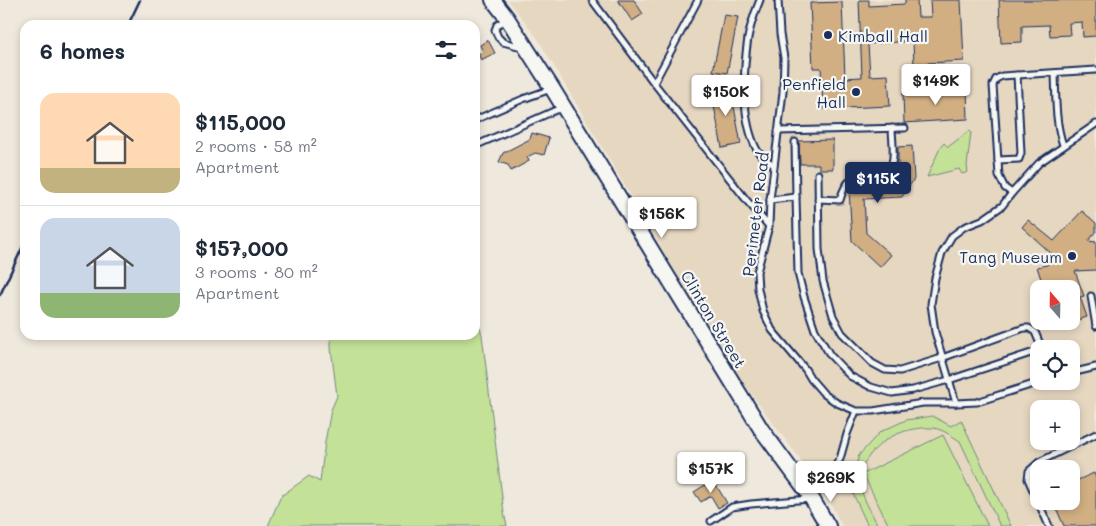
<!DOCTYPE html>
<meta charset="utf-8">
<style>
:root{--surface:#fff;--page:#f2f2f3;--text:#1f2937;--muted:#747a83;--line:#e0e1e3;--accent:#1b2f5e}
body{margin:0;font-family:Mali,sans-serif;background:var(--page);color:var(--text);height:100vh;display:flex;flex-direction:column;font-size:19px;white-space:nowrap}
*{box-sizing:border-box;margin:0}
p{font-size:16px;color:var(--muted)}
.icon{flex:none;width:28px;height:28px;fill:none;stroke:currentColor;stroke-width:2;stroke-linecap:round;stroke-linejoin:round}
.map{position:relative;flex:1;overflow:hidden}
.side{position:absolute;left:20px;top:20px;width:460px;height:320px;display:flex;flex-direction:column;background:var(--surface);border-radius:15px;box-shadow:0 2px 8px #0003}
.side>*{flex:none}
.needle{width:32px;rotate:340deg}
.controls{position:absolute;left:1030px;top:280px;display:grid;gap:10px}
.controls a{display:grid;place-items:center;width:50px;height:50px;border-radius:10px;background:var(--surface);box-shadow:0 2px 8px #0003;font-size:25px}
.price{position:absolute;translate:-50% -42px;padding:0 11px;border-radius:5px;background:#fff;color:#222;font-size:16px;line-height:32px;filter:drop-shadow(0 1px 2px #0008)}
.price::after{content:'';position:absolute;left:50%;top:30px;width:15px;height:11px;margin-left:-8px;background:inherit;clip-path:polygon(0 0,100% 0,50% 100%)}
.price.on{background:var(--accent);color:#fff}
ul{padding:0;list-style:none}
li{display:flex;align-items:center;gap:15px;height:125px;padding:0 20px}
li+li{border-top:1px solid var(--line)}
li span{display:grid;place-items:center;flex:none;width:140px;height:100px;border-radius:15px;color:#555}
li>.icon{margin-inline-start:auto}
span .icon{width:60px;height:60px;fill:#fffc;stroke-width:1}
li b{font-size:21px}
h2{display:flex;justify-content:space-between;align-items:center;height:60px;padding:0 20px;font-size:21px}
.map>svg:first-child{display:block}
</style>
<div class="map">
<svg width="1096" height="526" viewBox="0 0 1096 526">
<rect width="100%" height="100%" fill="#efe8dc"/>
<filter id="ink" filterUnits="userSpaceOnUse"><feTurbulence type="fractalNoise" baseFrequency=".02" numOctaves="2"/><feDisplacementMap in="SourceGraphic" scale="10" xChannelSelector="R" yChannelSelector="G"/><feConvolveMatrix kernelMatrix="1 2 1 2 8 2 1 2 1" color-interpolation-filters="sRGB"/></filter>
<g filter="url(#ink)">
<path fill="#e6d7c1" fill-rule="evenodd" d="M508,0H1096V526H842L826,494L735,372L538,39ZM1039,289H1071V321H1039ZM1039,349H1071V381H1039ZM1039,409H1071V441H1039ZM1039,469H1071V501H1039Z"/>
<g fill="#c4e198" stroke="#70887b">
<path d="M969,131L971,132L967,166L968,172L962,174L959,169L927,177L940,148L944,143L948,147Z"/>
<path d="M475,308L482,335L504,513L507,526H268L281,496L309,476L320,482L325,442L331,410L337,396L331,348V335H475Z"/>
<path d="M932,416L951,426L961,420L1011,526H1000L960,441C952,436 942,429 933,428C905,426 879,439 865,462C862,468 858,474 859,480C860,494 872,513 878,526H868L850,487L859,455L880,432L906,420Z"/>
<path d="M943,435L988,526H889L863,474Z"/>
</g>
<g fill="#d1af83" stroke="#1b2f5e">
<path d="M618,0H634L643,14L632,21Z"/>
<path d="M859,0H869V6L905,4V0H917L918,17H931L930,0H961L964,61L928,63V65L914,66L913,41L868,44L870,76L888,75L890,106L823,109L821,68H813L810,3L842,2L845,78L862,77Z"/>
<path d="M999,0H1096V36L1083,37L1082,22L1069,23L1070,35L1050,36L1049,25L1022,26V42L1001,43Z"/>
<path d="M724,15L738,17L727,73L713,71Z"/>
<path d="M488,40L495,53L481,60L478,54L483,52L480,45Z"/>
<path d="M730,86L741,144L722,148L711,90Z"/>
<path d="M967,89L968,119L904,123L903,93Z"/>
<path d="M532,133L549,138L544,155L535,153L527,157L529,161L511,171L508,165L499,162L503,153L530,139Z"/>
<path d="M833,140V169H819V164H800L799,141Z"/>
<path d="M912,146L914,179L902,197L864,199L866,233L891,255L880,267L852,241L849,189L855,183L898,180V147Z"/>
<path d="M1082,211L1096,223V232L1088,241L1096,242V270L1075,271L1084,296L1080,297L1087,317L1071,322V289H1055L1052,281L1043,285L1037,267L1047,265L1053,255L1022,227L1028,220L1054,241Z"/>
<path d="M1094,473L1096,478V526H1064L1053,501H1071V483Z"/>
<path d="M713,480L727,503L718,508L711,496L701,502L694,492Z"/>
</g>
<g fill="none" stroke-linecap="round" stroke-linejoin="round">
<g stroke="#1b2f5e" stroke-width="9">
<g id="lane">
<path d="M592,0L654,83L748,202L768,225"/>
<path d="M760,0L758,5C754,15 750,27 748,38C743,71 741,120 757,150C761,157 767,161 774,165"/>
<path d="M778,0L780,34L784,58L783,92L770,200L769,226L757,272L758,289L763,311L772,330L805,369L811,379L824,394L837,403L856,411H873L923,403H956L977,402L1043,381"/>
<path d="M507,19L497,25L495,30L498,37L503,42L522,47"/>
<path d="M1055,73C1056,97 1055,122 1063,145"/>
<path d="M654,83L698,0"/>
<path d="M475,120L523,99L551,89"/>
<path d="M778,131L905,128"/>
<path d="M477,145L563,107"/>
<path d="M998,160L1019,159L1021,153L1017,75"/>
<path d="M1012,193L1005,188L999,176L993,85L996,79L1002,76L1096,70"/>
<path d="M796,197L798,273L804,297L815,330L830,355L850,376L871,387L892,393L913,390L949,380L1034,352L1039,348L1040,344L1035,332L1029,328H1024L942,358L900,371L885,370L872,363L842,333L833,316L823,281L819,249L818,174"/>
<path d="M818,199L840,200C842,193 845,184 851,180C863,171 887,181 892,163C895,154 892,138 892,128"/>
<path d="M770,200L796,197L795,142"/>
<path d="M1091,296L1096,326"/>
<path d="M1071,373L1096,367"/>
<path d="M956,403L935,332L931,304L935,278L942,253L952,236L964,227L982,220L1002,206L1012,193L1039,163L1096,124"/>
<path d="M810,493L829,475L840,459L847,434L856,411"/>
<path d="M711,521L732,507L751,504L810,499"/>
<path d="M1049,526L1028,479L1029,471L1039,462L1096,434"/>
</g>
</g>
<g stroke="#1b2f5e" stroke-width="18">
<path id="secondary" d="M493,0L507,18L552,88L761,429L809,494L828,526"/>
</g>
<use href="#lane" stroke="#f6f6f2" stroke-width="5"/>
<use href="#secondary" stroke="#f6f6f2" stroke-width="14"/>
<g stroke="#1b2f5e" stroke-width="2.5">
<path d="M128,25L140,0"/>
<path d="M0,295L25,242"/>
</g>
</g>
</g>
<g fill="#1b2f5e" stroke="#f6f6f2" stroke-width="2">
<circle cx="828" cy="35" r="5"/>
<circle cx="856" cy="92" r="5"/>
<circle cx="1072" cy="256" r="5"/>
</g>
<g text-anchor="middle" dominant-baseline="central" stroke-width="4.5" stroke-linejoin="round" paint-order="stroke">
<g font-size="16" fill="#1b2f5e" stroke="#f6f6f2" text-anchor="end">
<text x="838" y="35" text-anchor="start">Kimball Hall</text>
<text x="846" y="83">Penfield<tspan x="846" dy="18">Hall</tspan></text>
<text x="1062" y="256">Tang Museum</text>
</g>
<g font-size="16" fill="#1b2f5e" stroke="#f6f6f2">
<text transform="translate(755 214) rotate(-83)">Perimeter Road</text>
<text transform="translate(714 319) rotate(59)">Clinton Street</text>
</g>
</g>
</svg>
<div class="controls">
<a><svg class="needle" viewBox="-14 -14 28 28"><path d="M0-13l5 13h-10z" fill="#e53935"/><path d="M0 13l5-13h-10z" fill="#747a83"/></svg></a>
<a><svg class="icon" aria-label="locate" viewBox="0 0 24 24"><circle cx="12" cy="12" r="6"/><path d="M12 2v4M12 18v4M2 12h4M18 12h4"/></svg></a>
<a>+</a>
<a>−</a>
</div>
<b class="price" style="left:936px;top:106px">$149K</b>
<b class="price" style="left:726px;top:117px">$150K</b>
<b class="price on" style="left:878px;top:204px">$115K</b>
<b class="price" style="left:662px;top:239px">$156K</b>
<b class="price" style="left:711px;top:494px">$157K</b>
<b class="price" style="left:831px;top:503px">$269K</b>
<section class="side">
<h2>6 homes<svg class="icon" aria-label="filters" viewBox="0 0 24 24"><path d="M4 7h16M4 17h16"/><circle cx="9" cy="7" r="2"/><circle cx="15" cy="17" r="2"/></svg></h2>
<ul>
<li><span style="background:linear-gradient(#ffd9b3 75%,#c2b280 0)"><svg class="icon" aria-label="home" viewBox="0 0 24 24"><path d="M3 11l9-7 9 7M6 9v11h12V9"/></svg></span><div><b>$115,000</b><p>2 rooms · 58 m²</p><p>Apartment</p></div></li>
<li><span style="background:linear-gradient(#c9d6e8 75%,#8fb573 0)"><svg class="icon" aria-label="home" viewBox="0 0 24 24"><path d="M3 11l9-7 9 7M6 9v11h12V9"/></svg></span><div><b>$157,000</b><p>3 rooms · 80 m²</p><p>Apartment</p></div></li>
</ul>
</section>
</div>
